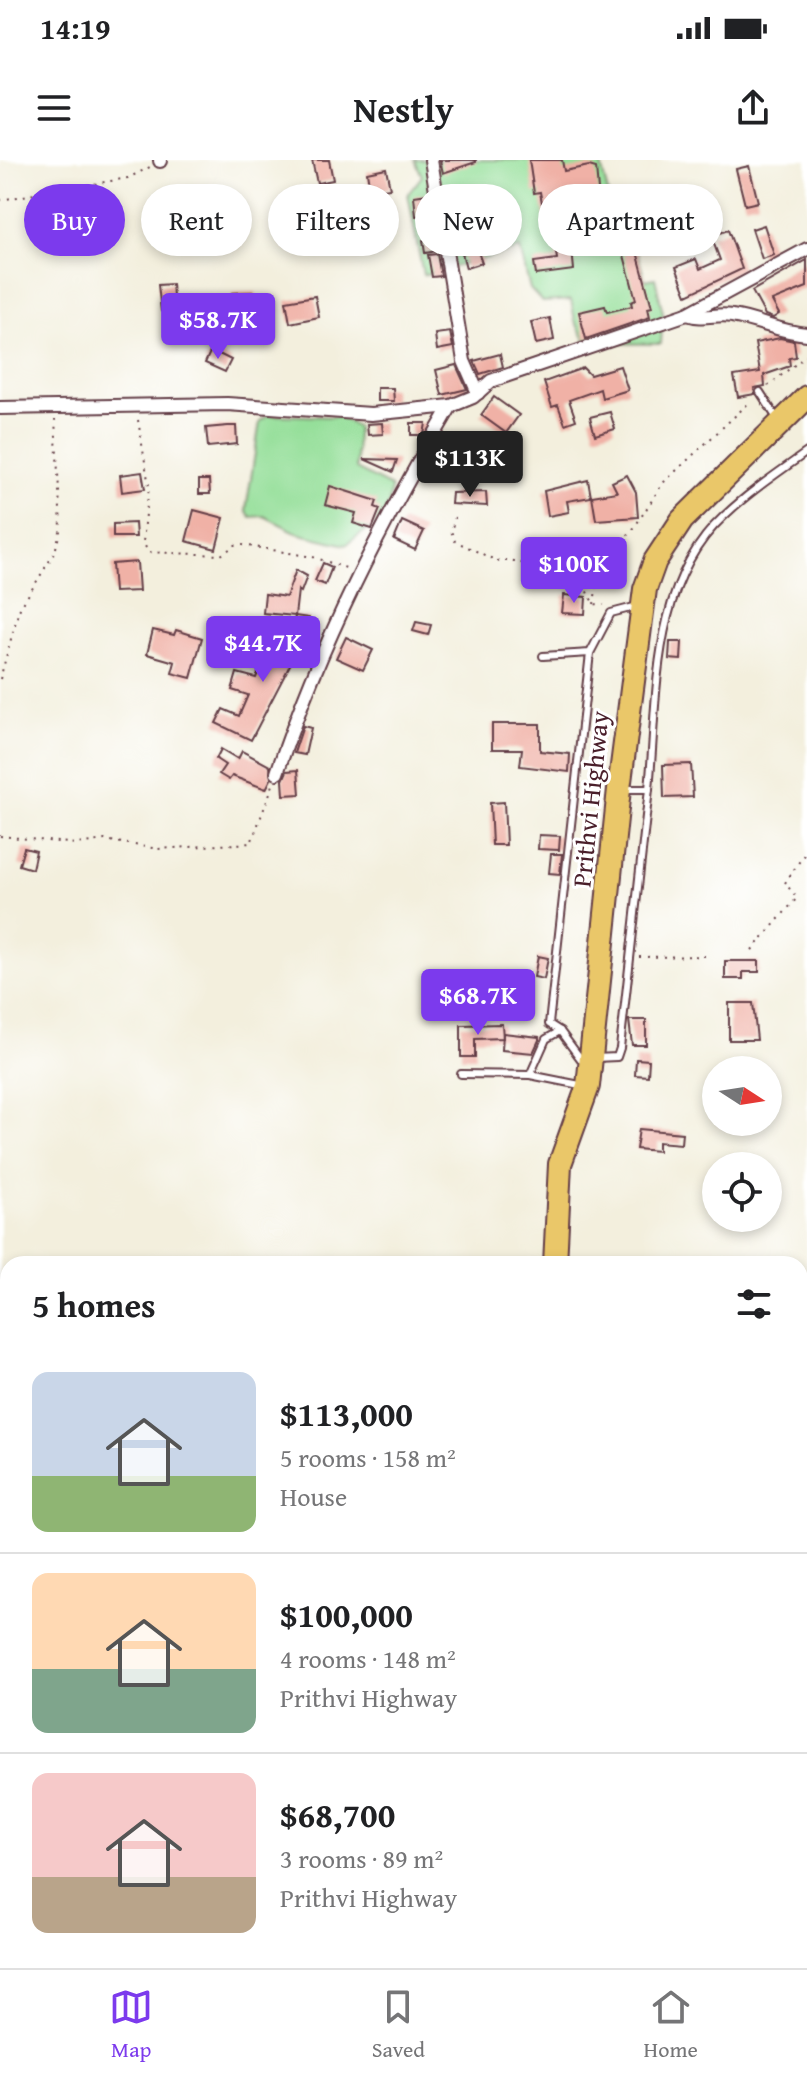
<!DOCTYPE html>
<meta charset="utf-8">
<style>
:root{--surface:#fff;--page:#f2f2f2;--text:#202124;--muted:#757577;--line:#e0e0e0;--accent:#7c3aed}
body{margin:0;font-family:"Gentium Book Plus",serif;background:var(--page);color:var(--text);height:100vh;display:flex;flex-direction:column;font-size:30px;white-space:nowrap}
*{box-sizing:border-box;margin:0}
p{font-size:26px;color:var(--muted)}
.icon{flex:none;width:44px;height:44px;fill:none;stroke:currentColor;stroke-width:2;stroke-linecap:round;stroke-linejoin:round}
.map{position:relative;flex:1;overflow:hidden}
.details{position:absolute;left:0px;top:1096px;width:808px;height:712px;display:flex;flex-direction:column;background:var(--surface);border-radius:24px 24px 0 0;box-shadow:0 4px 12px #0003}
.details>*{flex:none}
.guide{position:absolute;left:24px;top:24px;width:760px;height:72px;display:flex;gap:16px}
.needle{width:52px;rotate:102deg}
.controls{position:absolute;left:702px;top:896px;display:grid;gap:16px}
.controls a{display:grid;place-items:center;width:80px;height:80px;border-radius:50%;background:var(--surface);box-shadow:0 4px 12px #0003;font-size:40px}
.price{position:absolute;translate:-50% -68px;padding:0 18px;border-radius:8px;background:var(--accent);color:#fff;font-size:26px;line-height:52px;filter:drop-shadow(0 2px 4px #0008)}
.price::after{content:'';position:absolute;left:50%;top:48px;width:24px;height:18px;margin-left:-12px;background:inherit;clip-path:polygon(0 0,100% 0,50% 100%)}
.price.current{background:#222;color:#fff}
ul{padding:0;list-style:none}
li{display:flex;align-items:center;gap:24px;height:200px;padding:0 32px}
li+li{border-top:2px solid var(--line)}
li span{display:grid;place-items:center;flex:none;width:224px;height:160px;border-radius:16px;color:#555}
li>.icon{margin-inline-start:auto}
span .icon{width:96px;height:96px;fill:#fffc;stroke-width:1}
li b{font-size:34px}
h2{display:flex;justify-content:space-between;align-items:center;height:96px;padding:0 32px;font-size:34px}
.tag{padding:0 28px;border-radius:36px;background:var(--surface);box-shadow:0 4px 12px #0003;font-size:28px;line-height:72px}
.tag.current{background:var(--accent);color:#fff}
.status{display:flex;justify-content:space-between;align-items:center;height:56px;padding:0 40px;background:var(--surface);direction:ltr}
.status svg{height:22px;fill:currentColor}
header{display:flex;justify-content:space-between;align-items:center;height:104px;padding:0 32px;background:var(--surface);font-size:36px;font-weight:700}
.tab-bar{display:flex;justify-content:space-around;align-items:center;height:112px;border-top:2px solid var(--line);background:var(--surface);font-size:22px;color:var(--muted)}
.tab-bar a{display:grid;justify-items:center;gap:4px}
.tab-bar .current{color:var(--accent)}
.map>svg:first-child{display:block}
</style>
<div class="status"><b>14:19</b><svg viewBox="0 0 49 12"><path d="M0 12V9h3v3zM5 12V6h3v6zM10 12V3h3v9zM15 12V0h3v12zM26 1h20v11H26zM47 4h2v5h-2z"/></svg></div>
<header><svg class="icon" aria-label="menu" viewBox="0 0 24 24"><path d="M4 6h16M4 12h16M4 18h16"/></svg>Nestly<svg class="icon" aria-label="share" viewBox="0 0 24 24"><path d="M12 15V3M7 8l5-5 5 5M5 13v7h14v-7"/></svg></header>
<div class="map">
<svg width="807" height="1808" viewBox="0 0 807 1808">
<rect width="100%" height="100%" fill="#fff"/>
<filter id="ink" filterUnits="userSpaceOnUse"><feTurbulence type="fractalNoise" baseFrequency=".0125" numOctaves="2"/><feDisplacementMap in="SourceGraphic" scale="16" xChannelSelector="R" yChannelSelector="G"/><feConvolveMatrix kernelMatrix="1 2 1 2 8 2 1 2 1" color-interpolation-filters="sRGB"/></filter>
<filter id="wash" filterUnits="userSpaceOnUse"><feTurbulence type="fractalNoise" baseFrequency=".006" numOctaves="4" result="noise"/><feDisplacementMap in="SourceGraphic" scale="32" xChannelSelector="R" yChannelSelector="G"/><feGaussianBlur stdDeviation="1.8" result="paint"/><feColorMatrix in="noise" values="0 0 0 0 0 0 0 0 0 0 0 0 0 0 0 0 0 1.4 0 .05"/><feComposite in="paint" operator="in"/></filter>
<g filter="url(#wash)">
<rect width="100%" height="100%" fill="#f3efdd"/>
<g fill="#95df9a" stroke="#707f62" stroke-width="2">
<path d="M415,0H600L615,63L629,62L645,120L655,118L663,153L661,184L587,183L575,161L571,140L542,142L530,129L520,89L423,115L408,34L422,16Z"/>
<path d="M269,255L340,257L357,267L356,309L391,327C388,370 372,362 346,385L300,374L264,356L251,357L246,350L260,261Z"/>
</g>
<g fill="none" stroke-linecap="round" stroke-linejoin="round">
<g stroke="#77abe4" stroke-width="24">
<path d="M0,1423L8,1424"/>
<path d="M0,1460L8,1466"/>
<path d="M800,1617L807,1613"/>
<path d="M800,1648L807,1652"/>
<path d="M800,1754L807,1750"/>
<path d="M0,1788L8,1779"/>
<path d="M138,1808L141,1800"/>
</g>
</g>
<g id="blocks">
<g fill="#f0b1a6">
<path d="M312,0H329L333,20L317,23Z"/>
<path d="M440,0H476V2L443,13Z"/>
<path d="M529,0H562L564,11L589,6L596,8L599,41L568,47L574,110L536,115L534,102L557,99L553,74L548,75L540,32L534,33Z"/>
<path d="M749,6L758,42L745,45L736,9Z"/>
<path d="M386,8L390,28L370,31L367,12Z"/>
<path d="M428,34L431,55L416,56L414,36Z"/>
<path d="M614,58L629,62L652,147L648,148L650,157L586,179L579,152L605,146L607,152L632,146L631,142L636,140Z"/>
<path d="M764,65L774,95L762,99L752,69Z"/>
<path d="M728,70L742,109L687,135L676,107L696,99L700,109L720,100L711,76Z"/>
<path d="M435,78L437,91L425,93L423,80Z"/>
<path d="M477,89L482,103L466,108L462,93Z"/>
<path d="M437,94L441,116L432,117L428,95Z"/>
<path d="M807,100V127L772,141L779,154L773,158L765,155L752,131Z"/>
<path d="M172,124L174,149L161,151L158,125Z"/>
<path d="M256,132L257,143L232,144V133Z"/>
<path d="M315,136L319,157L290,163L286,141Z"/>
<path d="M204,143L217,151L207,170L193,162Z"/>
<path d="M550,158L554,180L536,184L531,162Z"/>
<path d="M450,172L453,187L437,190L435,174Z"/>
<path d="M780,178L794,181L796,197L789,198L790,206L764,215L765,226L754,228L755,234L738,237L734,216L760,212L755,183Z"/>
<path d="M211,190L231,200L225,212L205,203Z"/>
<path d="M500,194L503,207L480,214L474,201Z"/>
<path d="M456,205L467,229L442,235L436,210Z"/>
<path d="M620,206L628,230L602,238L600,229L569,240L576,260L565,264L558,245L552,247L544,222L583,208L590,215Z"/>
<path d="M377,228H393L394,241H377Z"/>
<path d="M494,237L519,255L506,273L481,255Z"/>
<path d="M610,252L615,269L595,275L590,257Z"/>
<path d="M382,263L383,274L368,275L367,264Z"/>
<path d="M411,263H426L424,275H411Z"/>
<path d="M228,266H236L237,284L208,287L206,268Z"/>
<path d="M444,282L460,292L453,304L436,294Z"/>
<path d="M364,299L397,300L393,312Z"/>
<path d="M142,312L145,329L122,332L120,315Z"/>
<path d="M627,315L636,332L638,357L596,360L592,336L617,332L612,322Z"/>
<path d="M199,320H209L210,334H199Z"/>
<path d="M588,320L591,337L567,341L569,352L548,356L544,331Z"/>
<path d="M330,326L377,341L375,347L380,349L372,369L353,363L356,353L325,345Z"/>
<path d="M486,332L487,346L451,344L452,333Z"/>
<path d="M194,350L224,358L216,389L186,381Z"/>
<path d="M402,361L424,371L415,390L394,380Z"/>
<path d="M135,363L136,377H113V364Z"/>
<path d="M137,402L139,431L114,432L112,404Z"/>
<path d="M323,403L332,407L325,425L315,421Z"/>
<path d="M296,410L307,416L301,432L298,430L295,456L263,453L265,434L286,437Z"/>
<path d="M564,435L586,437L585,454L562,453Z"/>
<path d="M295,456L309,458L306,474L251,580L216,563L223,549L239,556L248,535L232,530L237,513L256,518L261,506L267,508L279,477L291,482Z"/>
<path d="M416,462L431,465L428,475L413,471Z"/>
<path d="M153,470L174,475L176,470L202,478L191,518L172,513L175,502L147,494Z"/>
<path d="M346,477L373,490L363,510L336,498Z"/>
<path d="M670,482H682L681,500L669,499Z"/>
<path d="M492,564H540V591L570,594L569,612L520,606L522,589H492Z"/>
<path d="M303,566L311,568L305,595L294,593Z"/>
<path d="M221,589L238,599L242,591L270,606L271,619L266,629L232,616L229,620L219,614L225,605L216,599Z"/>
<path d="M691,604L693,637L664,638L663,605Z"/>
<path d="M298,610L300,634L284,635L283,620L287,611Z"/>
<path d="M504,642L506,685H492L490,643Z"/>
<path d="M539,675L560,676L559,690L538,689Z"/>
<path d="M24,688L36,691L32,709L19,705Z"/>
<path d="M551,694H562L560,714L549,713Z"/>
<path d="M538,796L548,798L544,819L534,817Z"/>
<path d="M725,801H759V812H743V819H725Z"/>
<path d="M729,843H753L757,880H729Z"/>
<path d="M629,860H646V885H632Z"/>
<path d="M502,864L503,878L475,879V897H461V865Z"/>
<path d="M503,873L539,877V880L533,893L502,890Z"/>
<path d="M636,899L649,900L648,916L635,915Z"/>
<path d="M639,969L682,973L681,984L658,982V991L636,989Z"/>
</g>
</g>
</g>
<g filter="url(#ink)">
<use href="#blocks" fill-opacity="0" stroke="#633e46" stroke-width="2"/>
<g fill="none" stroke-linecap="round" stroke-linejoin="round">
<g stroke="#633e46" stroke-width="10">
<g id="service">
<path d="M760,232L778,260"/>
<path d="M543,496L590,493L611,453L638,446"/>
<path d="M624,629H649C658,538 650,424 724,356C749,332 779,312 807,292"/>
<path d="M595,898L617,897L620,888L649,629"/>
<path d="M583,902L560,871L549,864L590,493"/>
<path d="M461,914L530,915L585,926"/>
<path d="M530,915L546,879L560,871"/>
<path d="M800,1397L807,1401"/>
</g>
</g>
<g stroke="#633e46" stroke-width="16">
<g id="minor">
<path d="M160,0V1"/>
<path d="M431,0L464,201L478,233"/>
<path d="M687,154C704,160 716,153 732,156C758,160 779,172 807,174"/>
<path d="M0,248L227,244L371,254L451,246L473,237L491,221L687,154L807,89"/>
<path d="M277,613C320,484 382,363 451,246"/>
</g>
</g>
<g stroke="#633e46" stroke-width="26">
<g id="trunk">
<path d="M555,1104L560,1004L588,926L619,629L645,429L655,401L682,360L807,237"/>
<path d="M675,1808L676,1800"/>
</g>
</g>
<g stroke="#633e46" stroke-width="2" stroke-dasharray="2 6" stroke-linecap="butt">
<path d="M0,40L128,18L150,7"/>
<path d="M768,226L807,195"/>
<path d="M138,260L149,326L143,382L148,392L221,395L237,384L313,397L349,409"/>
<path d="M455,357L451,371L455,381L497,401C522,394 562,426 587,432L594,444L604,445"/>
<path d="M594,444L599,408L634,368L663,323L751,241"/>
<path d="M0,519L19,450L55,392L61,367L55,259"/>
<path d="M0,676L77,684L105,680L158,689L251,683L273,625"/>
<path d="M752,790L797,738L785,723L807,690"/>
<path d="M639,797L710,796"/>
<path d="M0,1138L8,1142"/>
<path d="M800,1300L807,1297"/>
<path d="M800,1339L807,1338"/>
</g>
<use href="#service" stroke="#fff" stroke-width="6"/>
<use href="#minor" stroke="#fff" stroke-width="12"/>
<use href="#trunk" stroke="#eac769" stroke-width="22"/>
</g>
</g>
<g text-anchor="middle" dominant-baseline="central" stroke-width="6" stroke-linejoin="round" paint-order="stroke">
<g font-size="26" fill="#4a1f2b" stroke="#fff">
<text transform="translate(590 639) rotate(-84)">Prithvi Highway</text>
</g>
</g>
</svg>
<div class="controls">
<a><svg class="needle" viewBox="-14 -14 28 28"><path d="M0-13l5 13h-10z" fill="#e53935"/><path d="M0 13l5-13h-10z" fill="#757577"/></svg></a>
<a><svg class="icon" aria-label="locate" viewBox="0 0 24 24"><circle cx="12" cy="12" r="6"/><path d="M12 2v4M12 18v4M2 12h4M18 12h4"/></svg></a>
</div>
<b class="price" style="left:218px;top:201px">$58.7K</b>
<b class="price current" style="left:470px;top:339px">$113K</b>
<b class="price" style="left:574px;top:445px">$100K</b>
<b class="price" style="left:263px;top:524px">$44.7K</b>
<b class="price" style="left:478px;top:877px">$68.7K</b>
<div class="guide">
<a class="tag current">Buy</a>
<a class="tag">Rent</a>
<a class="tag">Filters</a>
<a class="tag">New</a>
<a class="tag">Apartment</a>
</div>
<section class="details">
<h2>5 homes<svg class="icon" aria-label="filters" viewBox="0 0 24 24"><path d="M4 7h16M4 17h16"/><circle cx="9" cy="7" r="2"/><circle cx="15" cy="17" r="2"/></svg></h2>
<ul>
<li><span style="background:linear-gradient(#c9d6e8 65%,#8fb573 0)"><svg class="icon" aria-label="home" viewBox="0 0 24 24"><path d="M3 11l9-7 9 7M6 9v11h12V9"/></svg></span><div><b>$113,000</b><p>5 rooms · 158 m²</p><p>House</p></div></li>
<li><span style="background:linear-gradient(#ffd9b3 60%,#7fa58c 0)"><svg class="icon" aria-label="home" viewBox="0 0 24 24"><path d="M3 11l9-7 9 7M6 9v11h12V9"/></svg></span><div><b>$100,000</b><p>4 rooms · 148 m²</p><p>Prithvi Highway</p></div></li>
<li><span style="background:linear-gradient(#f6c9c9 65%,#b9a48a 0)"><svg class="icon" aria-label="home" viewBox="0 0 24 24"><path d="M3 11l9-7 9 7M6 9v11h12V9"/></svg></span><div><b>$68,700</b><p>3 rooms · 89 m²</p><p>Prithvi Highway</p></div></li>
</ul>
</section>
</div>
<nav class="tab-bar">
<a class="current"><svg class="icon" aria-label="map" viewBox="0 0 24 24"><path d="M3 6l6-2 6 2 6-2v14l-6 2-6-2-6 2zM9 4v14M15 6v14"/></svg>Map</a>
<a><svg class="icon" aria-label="saved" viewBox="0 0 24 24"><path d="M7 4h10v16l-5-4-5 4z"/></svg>Saved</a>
<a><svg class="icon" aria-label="home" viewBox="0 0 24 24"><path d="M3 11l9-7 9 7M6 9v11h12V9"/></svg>Home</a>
</nav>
